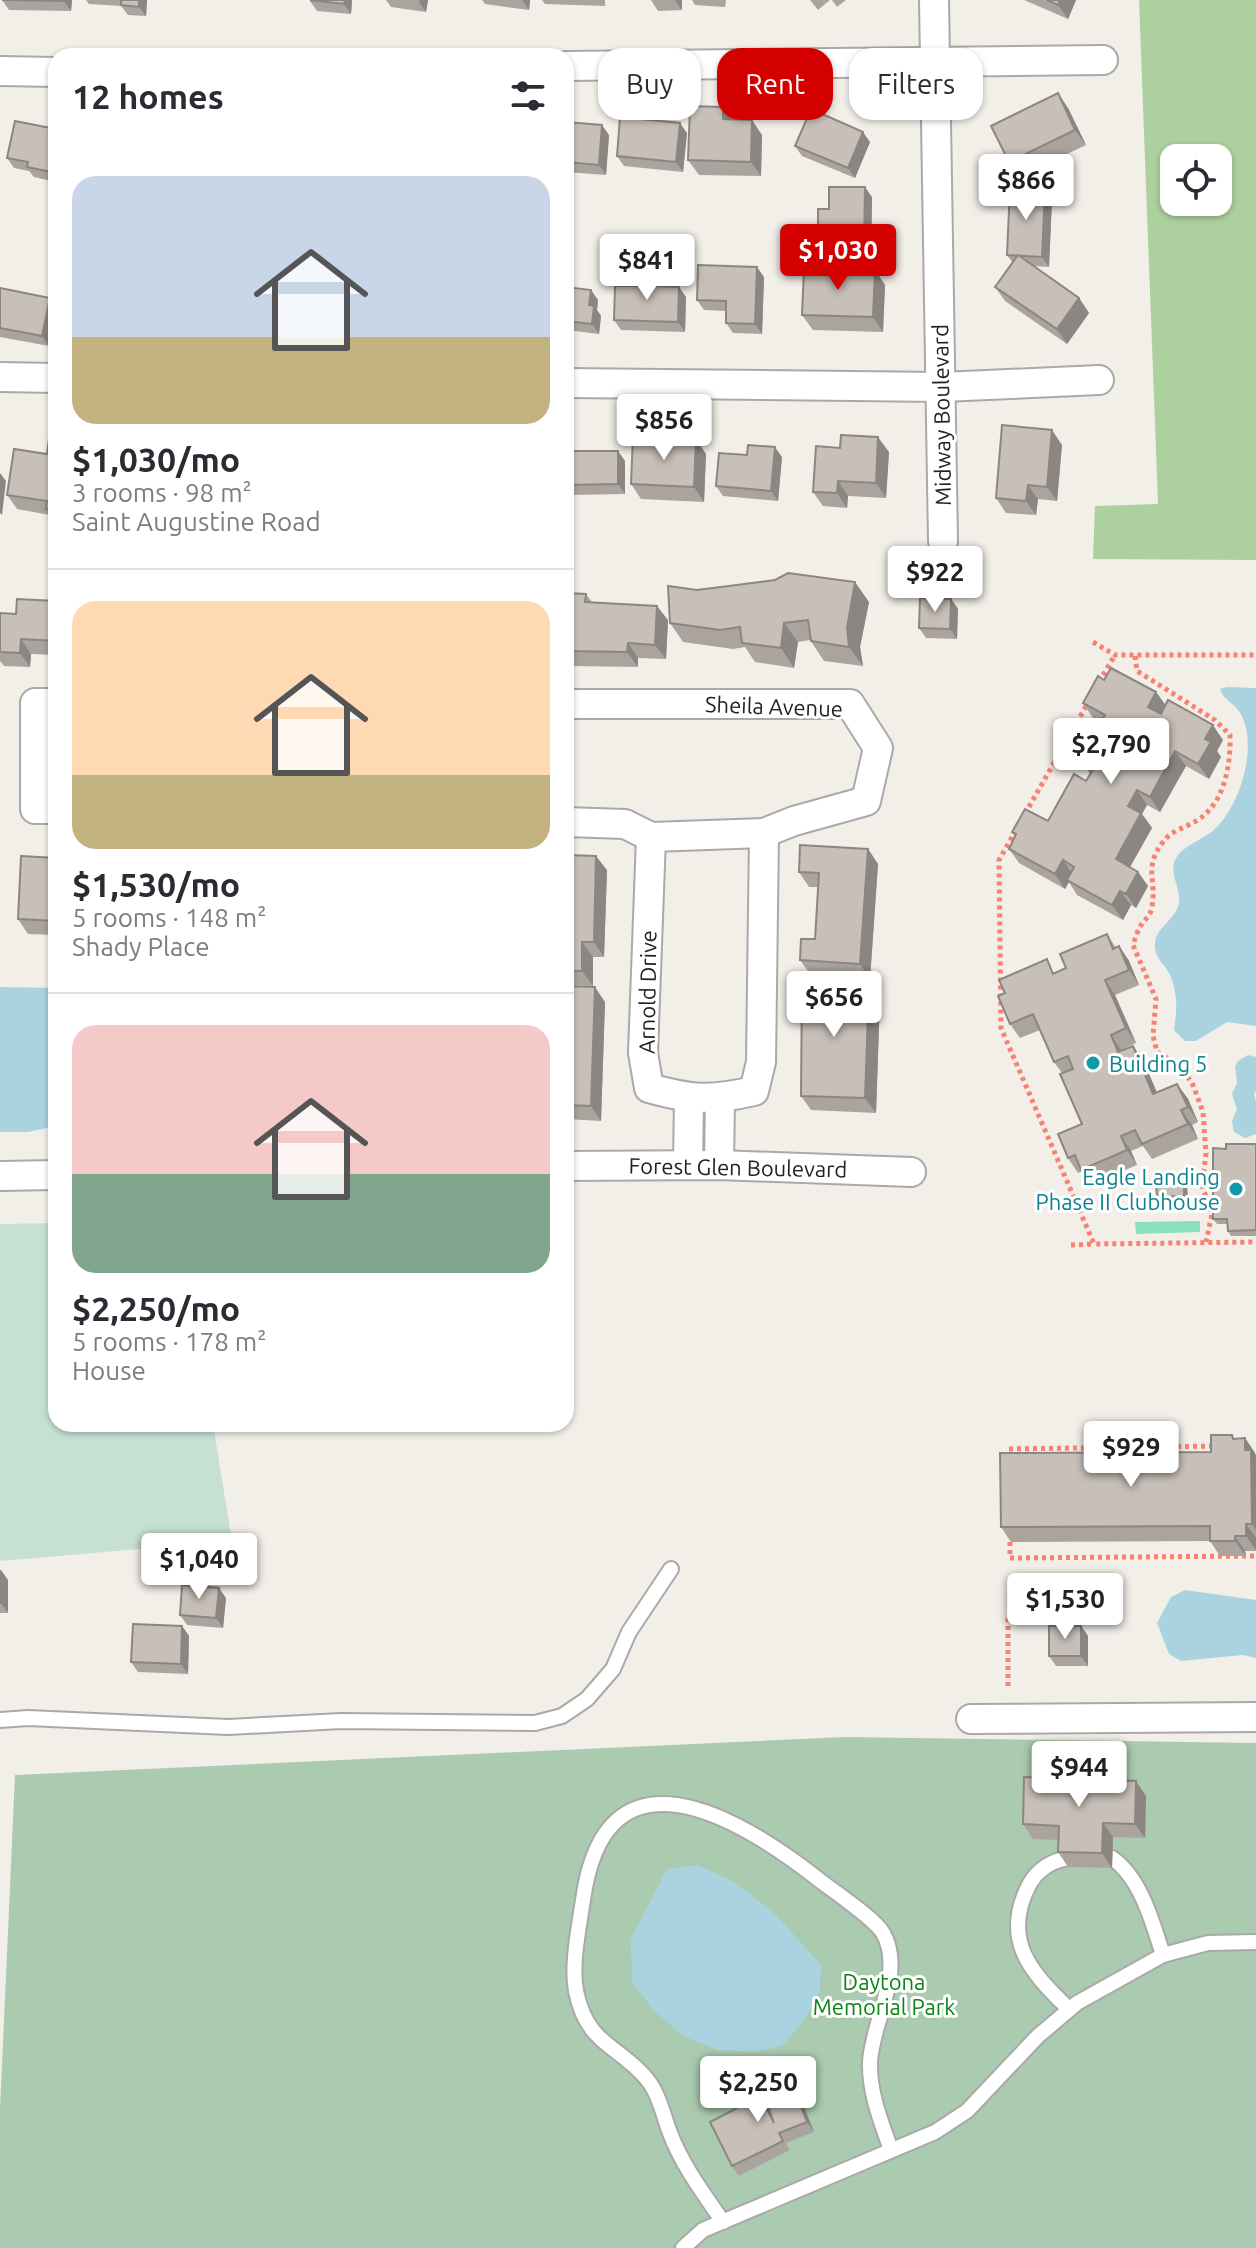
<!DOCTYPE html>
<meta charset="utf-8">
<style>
:root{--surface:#fff;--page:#f2f2f3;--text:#2b2b33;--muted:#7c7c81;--line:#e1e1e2;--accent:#d40000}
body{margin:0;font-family:Ubuntu,sans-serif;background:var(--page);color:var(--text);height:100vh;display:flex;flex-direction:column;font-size:30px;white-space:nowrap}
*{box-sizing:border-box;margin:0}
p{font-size:26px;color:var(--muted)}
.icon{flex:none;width:44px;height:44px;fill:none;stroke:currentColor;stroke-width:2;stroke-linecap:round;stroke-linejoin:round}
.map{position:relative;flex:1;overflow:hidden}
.panel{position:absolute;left:48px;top:48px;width:526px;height:1384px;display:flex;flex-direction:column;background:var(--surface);border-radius:24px;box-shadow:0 2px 6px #0004}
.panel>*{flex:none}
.hud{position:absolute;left:598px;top:48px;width:538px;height:72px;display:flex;gap:16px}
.controls{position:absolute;left:1160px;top:144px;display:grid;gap:16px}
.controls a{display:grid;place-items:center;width:72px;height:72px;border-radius:16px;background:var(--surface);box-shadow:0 2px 6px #0004;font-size:40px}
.price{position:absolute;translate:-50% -68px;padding:0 18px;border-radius:8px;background:#fff;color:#222;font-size:26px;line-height:52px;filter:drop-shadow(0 2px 4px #0008)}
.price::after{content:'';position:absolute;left:50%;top:48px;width:24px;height:18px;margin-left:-12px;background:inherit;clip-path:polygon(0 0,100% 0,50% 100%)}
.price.current{background:var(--accent);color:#fff}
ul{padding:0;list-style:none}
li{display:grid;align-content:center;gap:16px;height:424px;padding:0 24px}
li+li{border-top:2px solid var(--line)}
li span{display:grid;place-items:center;height:248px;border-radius:24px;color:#555}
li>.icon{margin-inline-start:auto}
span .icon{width:144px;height:144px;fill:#fffc;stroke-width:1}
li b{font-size:34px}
h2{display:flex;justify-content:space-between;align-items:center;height:96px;padding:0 24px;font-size:34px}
.chip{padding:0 28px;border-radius:24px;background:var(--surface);box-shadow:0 2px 6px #0004;font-size:28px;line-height:72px}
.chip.current{background:var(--accent);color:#fff}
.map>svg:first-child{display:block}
</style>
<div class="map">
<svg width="1256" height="2248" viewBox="0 0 1256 2248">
<rect width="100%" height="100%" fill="#f2efe9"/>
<path fill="#add19e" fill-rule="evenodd" d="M1139,0H1256V560L1093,559L1095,506L1158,504ZM1174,158H1218V202H1174Z"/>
<path fill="#c6e0d4" d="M56,1223V1424H213L232,1541L0,1561V1224Z"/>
<path fill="#aacbaf" d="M845,1737L1256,1743V2248H0V2110L15,1775Z"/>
<path fill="#88e0be" d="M1200,1221V1232L1136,1234L1135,1222Z"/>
<g fill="#aad3df">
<path d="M1227,687L1256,688V1026L1227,1022L1196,1041H1185L1174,1030C1177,1011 1178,993 1170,975C1165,964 1153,957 1155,943C1156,927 1177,919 1179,902C1181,886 1166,871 1178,855C1188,843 1207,838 1218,826C1239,803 1253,759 1246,728C1241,703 1224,703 1220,689Z"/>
<path d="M0,987L56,988V1126L28,1132H0Z"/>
<path d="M1248,1055L1256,1057V1091L1254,1094L1256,1101V1134L1245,1138L1234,1132L1232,1121L1237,1109L1232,1094L1237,1083L1235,1067L1238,1061Z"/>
<path d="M1185,1590L1256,1600V1658L1243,1655L1181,1661L1169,1654L1157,1623L1171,1597Z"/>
<path d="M698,1865L734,1882L774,1913L821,1965L820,1990L806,2018L783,2045L756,2052L718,2050L683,2036L654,2010L632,1982L631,1939L667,1869Z"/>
</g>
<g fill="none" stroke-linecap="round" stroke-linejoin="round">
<g stroke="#a9a9a9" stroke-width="18">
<g id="lane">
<path d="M0,1720L28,1718L228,1727L341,1721L535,1723L562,1716L587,1699L613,1669L629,1632L671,1569"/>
<path d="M1069,1858C1052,1860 1037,1870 1029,1885C1001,1939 1030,1972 1069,2009"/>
<path d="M1112,1858C1141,1878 1153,1924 1163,1955"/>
<path d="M723,2222C704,2194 682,2165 670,2133C663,2115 659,2093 646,2078C617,2044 587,2045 576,1991C571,1964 579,1927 583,1900C605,1739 736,1815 818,1879C833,1891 874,1918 883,1933C905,1971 872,2022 870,2062C869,2092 881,2122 891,2150"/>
<path d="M683,2248L703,2230L935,2132L967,2111L1038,2036L1077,2003L1163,1955L1208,1943L1256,1942"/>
</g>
</g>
<g stroke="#a9a9a9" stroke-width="32">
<g id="street">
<path d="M934,0L943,541"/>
<path d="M566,66L1103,60"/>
<path d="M0,71L56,72"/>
<path d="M0,377L56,378"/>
<path d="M566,383L942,387L1099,380"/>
<path d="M56,703H35V809H56"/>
<path d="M566,704H850L878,748L866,801L794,821L764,833L651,837L625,824L566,822"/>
<path d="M651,837L643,1053L649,1088C692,1100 710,1101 754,1091L761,1062L764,833"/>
<path d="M688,1165L689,1099"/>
<path d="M719,1165L720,1099"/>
<path d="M566,1166L719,1165L911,1172"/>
<path d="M0,1176L56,1175"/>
<path d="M971,1719L1256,1717"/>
</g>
</g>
<g stroke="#fa8072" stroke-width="5" stroke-dasharray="4 4" stroke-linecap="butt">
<path d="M1093,642L1115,655H1256"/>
<path d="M1135,656L1137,671L1215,720L1230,735C1231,763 1225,802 1199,819C1187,828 1172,829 1163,842C1143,868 1157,879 1152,907C1151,915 1144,920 1140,927C1137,932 1135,939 1133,945L1156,999L1153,1036L1157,1052L1181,1066L1193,1085L1203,1112L1206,1154L1202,1185L1212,1214L1206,1242"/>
<path d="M1099,682L1115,655"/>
<path d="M1025,814L1089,701"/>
<path d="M1016,830L999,860L1001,1028L1094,1244L1256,1242"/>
<path d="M1071,1245L1094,1244"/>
<path d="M1008,1456V1449L1215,1446"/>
<path d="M1010,1534V1558L1256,1556"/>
<path d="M1008,1618V1690"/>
</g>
<use href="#lane" stroke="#fff" stroke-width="14"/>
<use href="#street" stroke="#fff" stroke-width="28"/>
</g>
<g fill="#aba49e">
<path d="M2,0H72L71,11L9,10Z"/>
<path d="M86,0H147L146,16L128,15L121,6L89,4Z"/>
<path d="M352,0L351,14L317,11L310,1Z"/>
<path d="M386,0H428L426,12L391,7Z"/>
<path d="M482,0H530L529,10L485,4Z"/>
<path d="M542,0H605V6L545,4Z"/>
<path d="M651,0H682V10L658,11Z"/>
<path d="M692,0H726L725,7L695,5Z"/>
<path d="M810,0H830L818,10Z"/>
<path d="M832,0H846L837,7Z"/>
<path d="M1024,0H1076L1068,19Z"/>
<path d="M1068,108L1086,145L1019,177L1009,162Z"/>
<path d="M732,120L762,135L761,176L699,175L688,160Z"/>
<path d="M566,122L609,135L606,175L566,172Z"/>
<path d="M56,129V182L34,177L29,171L14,168L7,158Z"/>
<path d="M687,133L683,172L624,166L617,156Z"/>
<path d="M870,142L855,178L802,156L795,146Z"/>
<path d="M872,197L871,257H836L829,247V239H825L818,229L829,209Z"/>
<path d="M1052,199L1049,267L1033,266L1079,298L1089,313L1067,344L1005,301L995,287L1012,262L1007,255Z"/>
<path d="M875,270L885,285L883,332L813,330L802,315Z"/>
<path d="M764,277L762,334L733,333L726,323V311L704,310L697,300Z"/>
<path d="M663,286L686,297L685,332L621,330L614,320Z"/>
<path d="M566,287L591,290L598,300L597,310L601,316L599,334L566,330Z"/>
<path d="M0,288L50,298L49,346L0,337Z"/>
<path d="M56,440V523L50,515L17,509L7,495L47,454Z"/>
<path d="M1062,445L1057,501L1038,499L1036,515L1006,513L996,498Z"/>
<path d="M566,451L625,461V494L569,495L566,491Z"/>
<path d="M889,452L886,498L848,496L847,508L823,506L813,492Z"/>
<path d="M706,454L704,502L641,499L631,484Z"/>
<path d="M782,457L778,501L723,496L716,486Z"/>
<path d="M697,590L869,602L860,647L863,666L824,661L810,640L798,642L794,668L755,662L745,647L733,649L683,642L670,623Z"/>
<path d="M566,593L586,594L592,602L668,620L666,659L638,658V667L572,666L567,659H566Z"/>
<path d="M951,599L958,609L957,639L926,638L919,628Z"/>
<path d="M56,601V655L31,654L30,667L4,666L0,661V613L16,614Z"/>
<path d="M1104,680L1156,692L1166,706L1223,740L1217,751L1221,757L1209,779L1186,766L1160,812L1147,805L1142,814L1152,828L1130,867L1138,872L1148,886L1136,908L1131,905L1123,920L1077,895L1069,882L1065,889L1019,863L1009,849L1015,837L1012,832L1048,821L1086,781L1090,774L1081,761L1102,722L1093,718L1083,703Z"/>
<path d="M868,849L878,864L870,979L810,974L800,960L815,939L818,887H809L799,872Z"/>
<path d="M566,855L607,870L604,957H593V986L566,985Z"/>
<path d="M56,858V935L28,934L18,919Z"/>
<path d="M1107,934L1116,948L1119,946L1129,961L1139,985L1115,995L1136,1043L1121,1050L1133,1046L1143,1060L1157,1093L1177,1084L1188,1099L1198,1122L1192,1125L1198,1139L1152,1159L1143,1146L1131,1151L1137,1165L1091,1184L1082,1171L1078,1173L1068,1158L1082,1124L1062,1073L1054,1062L1040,1030L1020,1038L1010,1024L1056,973L1066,968Z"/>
<path d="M566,986L605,1002L601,1121L566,1119Z"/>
<path d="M880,998L876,1113L811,1110L801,1096Z"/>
<path d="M1256,1144V1236H1231L1228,1231L1227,1224H1217L1213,1219L1226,1149Z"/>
<path d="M1187,1186L1188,1202H1160L1157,1197Z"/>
<path d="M1232,1435L1235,1439L1245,1438L1255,1453L1256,1456V1551H1245L1246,1556H1220L1210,1541L1011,1542L1001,1527L1211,1452Z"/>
<path d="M0,1570L8,1580V1613H0Z"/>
<path d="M226,1598L223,1628L187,1625L180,1615Z"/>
<path d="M182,1626L189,1636L188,1674L138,1672L131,1662Z"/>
<path d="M1081,1626L1088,1636V1666H1056L1049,1656Z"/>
<path d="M1146,1796L1145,1838L1113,1837L1112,1868L1068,1867L1058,1852L1059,1840L1033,1839L1023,1824Z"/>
<path d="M792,2084L799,2094L814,2132L786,2143L790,2150L739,2176L732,2166L767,2106Z"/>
</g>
<g fill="#8b8681">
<path d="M64,0H72L71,11L64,1Z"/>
<path d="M139,0H147L146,16L139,7Z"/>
<path d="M345,0H352L351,14L344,4Z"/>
<path d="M420,0H428L426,12L419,2Z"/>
<path d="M522,0H530L529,10Z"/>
<path d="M675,0H682V10Z"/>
<path d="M1060,0H1076L1068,19L1058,5Z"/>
<path d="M1058,93L1068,108L1086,145L1075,130Z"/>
<path d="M723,107L734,122L723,119Z"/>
<path d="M752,120L762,135L761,176L751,162Z"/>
<path d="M680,123L687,133L683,172L676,162Z"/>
<path d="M602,125L609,135L606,175L599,165Z"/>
<path d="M863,132L870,142L855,178L848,168Z"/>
<path d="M865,187L872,197L871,257L864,247Z"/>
<path d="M1045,189L1052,199L1049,267L1042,257Z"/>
<path d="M757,267L764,277L762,334L755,324Z"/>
<path d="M875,270L885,285L883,332L873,317Z"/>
<path d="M656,276L663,286H656Z"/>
<path d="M679,287L686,297L685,332L678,322Z"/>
<path d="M591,290L598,300L597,310L601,316L599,334L592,324L589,305Z"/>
<path d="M50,298L56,307V311L49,346L42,336Z"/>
<path d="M1079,298L1089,313L1067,344L1057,329Z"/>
<path d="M1052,430L1062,445L1057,501L1047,487Z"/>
<path d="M878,437L889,452L886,498L876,483Z"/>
<path d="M696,439L706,454L704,502L694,487Z"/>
<path d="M775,447L782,457L778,501L771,491Z"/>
<path d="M618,451L625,461V494L618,484Z"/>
<path d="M0,473L6,481L2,515L0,513Z"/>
<path d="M838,481L848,496L847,508L837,493Z"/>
<path d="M1028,485L1038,499L1036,515L1026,501Z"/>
<path d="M855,582L869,602L860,647L863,666L849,647L847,628Z"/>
<path d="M951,599L958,609L957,639L950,629Z"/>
<path d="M657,606L668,620L666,659L655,645Z"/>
<path d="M784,623L798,642L794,668L781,648Z"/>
<path d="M21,639L31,654L30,667L20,653Z"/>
<path d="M628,643L638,658V667L627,652Z"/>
<path d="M1156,692L1167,707L1158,722L1148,707Z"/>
<path d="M1213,725L1223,740L1217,751L1221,757L1209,779L1198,764L1205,739Z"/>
<path d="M1175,751L1186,766L1160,812L1150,797Z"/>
<path d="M1137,790L1147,805L1142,814L1152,828L1126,874L1116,859L1128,806Z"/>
<path d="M868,849L878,864L870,979L860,964Z"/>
<path d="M596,856L607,870L604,957L594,942Z"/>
<path d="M1063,860L1073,875L1067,880L1069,882L1065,889L1055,874Z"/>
<path d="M1138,872L1148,886L1136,908L1126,894Z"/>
<path d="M1120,891L1131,905L1123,920L1112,905Z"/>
<path d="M582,942L593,957V986L582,971Z"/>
<path d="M1119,946L1129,961L1139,985L1129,970Z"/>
<path d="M1105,980L1115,995L1136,1043L1126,1028Z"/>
<path d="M869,983L880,998L876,1113L865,1098Z"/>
<path d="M595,987L605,1002L601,1121L591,1106Z"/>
<path d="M1111,1035L1121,1050L1129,1067L1118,1052Z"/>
<path d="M1133,1046L1143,1060L1164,1109L1153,1094Z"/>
<path d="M1177,1084L1188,1099L1198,1122L1188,1107Z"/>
<path d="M1181,1110L1192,1125L1198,1139L1188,1124Z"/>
<path d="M1121,1136L1131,1151L1137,1165L1127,1150Z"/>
<path d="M1184,1181L1187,1186L1188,1202L1184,1196Z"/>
<path d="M1245,1438L1255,1453L1256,1456V1530L1252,1524Z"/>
<path d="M1246,1524L1256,1538V1550L1246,1536Z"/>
<path d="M1235,1536L1245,1551L1246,1556L1235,1541Z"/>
<path d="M1,1570L8,1580V1613L1,1603Z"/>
<path d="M219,1588L226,1598L223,1628L216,1618Z"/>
<path d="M182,1626L189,1636L188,1674L181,1664Z"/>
<path d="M1081,1626L1088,1636V1666L1081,1656Z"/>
<path d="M1136,1781L1146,1796L1145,1838L1135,1824Z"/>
<path d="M1103,1823L1113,1837L1112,1868L1102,1853Z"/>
<path d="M792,2084L799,2094L814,2132L807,2122Z"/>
</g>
<g fill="#c7bfb8" stroke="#8b8681" stroke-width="2">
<path d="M2,0H64V1Z"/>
<path d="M121,0H139V7L121,5Z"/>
<path d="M310,0H345L344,4Z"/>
<path d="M1047,0H1060L1058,5Z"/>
<path d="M1058,93L1075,130L1009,162L991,126Z"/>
<path d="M690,106L723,107V119L752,120L751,162L688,160Z"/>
<path d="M811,109L863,132L848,168L795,146Z"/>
<path d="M620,117L680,123L676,162L617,156Z"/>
<path d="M15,121L56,129V173L27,167L28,162L7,158Z"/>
<path d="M566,122L602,125L599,165L566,162Z"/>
<path d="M829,187H865L864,247H829V229H818V209H829Z"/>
<path d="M1010,188L1045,189L1042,257L1007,255Z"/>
<path d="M1018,255L1079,298L1057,329L995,287Z"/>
<path d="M698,265L757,267L755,324L726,323V301L697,300Z"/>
<path d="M804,268L875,270L873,317L802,315Z"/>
<path d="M637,276H656V286L679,287L678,322L614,320L615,286H637Z"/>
<path d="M566,287L591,290L589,305L594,306L592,324L566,321Z"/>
<path d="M0,288L50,298L42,336L0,328Z"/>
<path d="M1002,425L1052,430L1047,487L1028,485L1026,501L996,498Z"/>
<path d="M841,435L878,437L876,483L838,481L837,493L813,492L816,446L840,448Z"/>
<path d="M633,436L696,439L694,487L631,484Z"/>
<path d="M49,439L56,440V510L46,509L47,501L7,495L14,449L47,454Z"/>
<path d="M748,445L775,447L771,491L716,486L719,453L747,455Z"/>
<path d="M566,451H618V484L566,485Z"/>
<path d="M788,573L855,582L847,628L849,647L811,641L808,620L784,623L781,648L742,643L740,627L720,630L670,623L668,586L697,590L775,580Z"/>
<path d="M566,593L586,594L585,602L657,606L655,645L628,643L627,652L566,651Z"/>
<path d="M920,598L951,599L950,629L919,628Z"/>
<path d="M17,599L56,601V641L21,639L20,653L0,652V613L16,614Z"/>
<path d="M1111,668L1156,692L1148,707L1161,714L1168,700L1213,725L1205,739L1211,742L1198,764L1175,751L1150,797L1137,790L1128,806L1141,813L1116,859L1138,872L1126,894L1120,891L1112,905L1067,880L1074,867L1063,860L1055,874L1009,849L1016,834L1012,832L1025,809L1048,821L1074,774L1086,781L1094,768L1081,761L1105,715L1083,703L1098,676L1104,680Z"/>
<path d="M800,845L868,849L860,964L800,960L801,939H815L819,873L799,872Z"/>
<path d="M566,855L596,856L594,942H582V971H566Z"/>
<path d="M21,856L56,858V921L18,919Z"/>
<path d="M1107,934L1113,949L1119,946L1129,970L1105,980L1126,1028L1111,1035L1118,1052L1133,1046L1153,1094L1177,1084L1188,1107L1181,1110L1188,1124L1142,1144L1135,1130L1121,1136L1127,1150L1081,1170L1075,1155L1068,1158L1058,1134L1082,1124L1060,1074L1073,1069L1068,1056L1054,1062L1033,1014L1010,1024L998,996L1005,993L999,980L1047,959L1053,974L1066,968L1060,954Z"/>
<path d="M802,981L869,983L865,1098L801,1096Z"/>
<path d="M566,986L595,987L591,1106L566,1105Z"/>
<path d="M1226,1144H1256V1230L1228,1231L1227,1219H1213V1148L1226,1149Z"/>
<path d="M1156,1181H1184V1196L1157,1197Z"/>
<path d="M1211,1435H1232L1233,1439L1245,1438V1450H1251L1252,1524H1246V1536H1235V1541H1210V1526L1001,1527L1000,1453L1211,1452Z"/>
<path d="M0,1570L1,1603H0Z"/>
<path d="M182,1585L219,1588L216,1618L180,1615Z"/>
<path d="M133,1624L182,1626L181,1664L131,1662Z"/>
<rect x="1049" y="1626" width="32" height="30"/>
<path d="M1024,1777L1136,1781L1135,1824L1103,1823L1102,1853L1058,1852L1059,1826L1023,1824Z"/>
<path d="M792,2084L807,2122L779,2133L783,2141L732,2166L710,2122L760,2096L774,2123L764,2095Z"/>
</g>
<g fill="#0f9aa8" stroke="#fff" stroke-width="3">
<circle cx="1093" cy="1063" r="8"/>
<circle cx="1236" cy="1189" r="8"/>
</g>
<g text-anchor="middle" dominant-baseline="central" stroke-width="6" stroke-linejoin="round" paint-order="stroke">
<g font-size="22" fill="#222" stroke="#fff">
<text transform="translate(941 415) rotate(-91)">Midway Boulevard</text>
<text transform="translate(774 706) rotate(2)">Sheila Avenue</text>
<text transform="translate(647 992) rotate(-89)">Arnold Drive</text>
<text transform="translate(738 1167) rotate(1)">Forest Glen Boulevard</text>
</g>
<g font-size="22" fill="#0d838f" stroke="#fff" text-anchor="start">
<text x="1109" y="1063">Building 5</text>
<text x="1220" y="1176" text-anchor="end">Eagle Landing<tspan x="1220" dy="25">Phase II Clubhouse</tspan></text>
</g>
<g font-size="22" fill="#0c8416" stroke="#fff">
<text x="884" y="1981">Daytona<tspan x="884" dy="25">Memorial Park</tspan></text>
</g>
</g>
</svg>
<div class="controls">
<a><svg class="icon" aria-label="locate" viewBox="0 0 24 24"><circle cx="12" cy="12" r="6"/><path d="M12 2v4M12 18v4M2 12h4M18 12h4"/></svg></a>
</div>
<b class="price" style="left:1026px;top:222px">$866</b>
<b class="price current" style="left:838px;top:292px">$1,030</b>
<b class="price" style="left:647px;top:302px">$841</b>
<b class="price" style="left:664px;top:462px">$856</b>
<b class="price" style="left:935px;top:614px">$922</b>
<b class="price" style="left:1111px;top:786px">$2,790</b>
<b class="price" style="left:834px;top:1039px">$656</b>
<b class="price" style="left:1131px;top:1489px">$929</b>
<b class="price" style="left:199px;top:1601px">$1,040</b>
<b class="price" style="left:1065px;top:1641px">$1,530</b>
<b class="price" style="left:1079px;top:1809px">$944</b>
<b class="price" style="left:758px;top:2124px">$2,250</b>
<div class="hud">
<a class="chip">Buy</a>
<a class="chip current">Rent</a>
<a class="chip">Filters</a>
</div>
<section class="panel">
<h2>12 homes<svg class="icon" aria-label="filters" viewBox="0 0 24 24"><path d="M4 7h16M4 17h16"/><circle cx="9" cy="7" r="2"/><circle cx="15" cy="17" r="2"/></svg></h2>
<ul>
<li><span style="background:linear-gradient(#c9d6e8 65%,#c2b280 0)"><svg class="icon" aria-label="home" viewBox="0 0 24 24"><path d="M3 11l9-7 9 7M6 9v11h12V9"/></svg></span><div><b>$1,030/mo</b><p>3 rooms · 98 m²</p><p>Saint Augustine Road</p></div></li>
<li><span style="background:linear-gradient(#ffd9b3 70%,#c2b280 0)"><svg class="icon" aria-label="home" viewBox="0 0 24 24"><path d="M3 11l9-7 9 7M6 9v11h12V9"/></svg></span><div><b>$1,530/mo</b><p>5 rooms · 148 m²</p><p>Shady Place</p></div></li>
<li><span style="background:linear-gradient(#f6c9c9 60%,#7fa58c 0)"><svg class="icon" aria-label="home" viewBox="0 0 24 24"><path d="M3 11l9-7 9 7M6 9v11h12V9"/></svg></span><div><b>$2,250/mo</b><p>5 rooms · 178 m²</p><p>House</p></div></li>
</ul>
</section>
</div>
